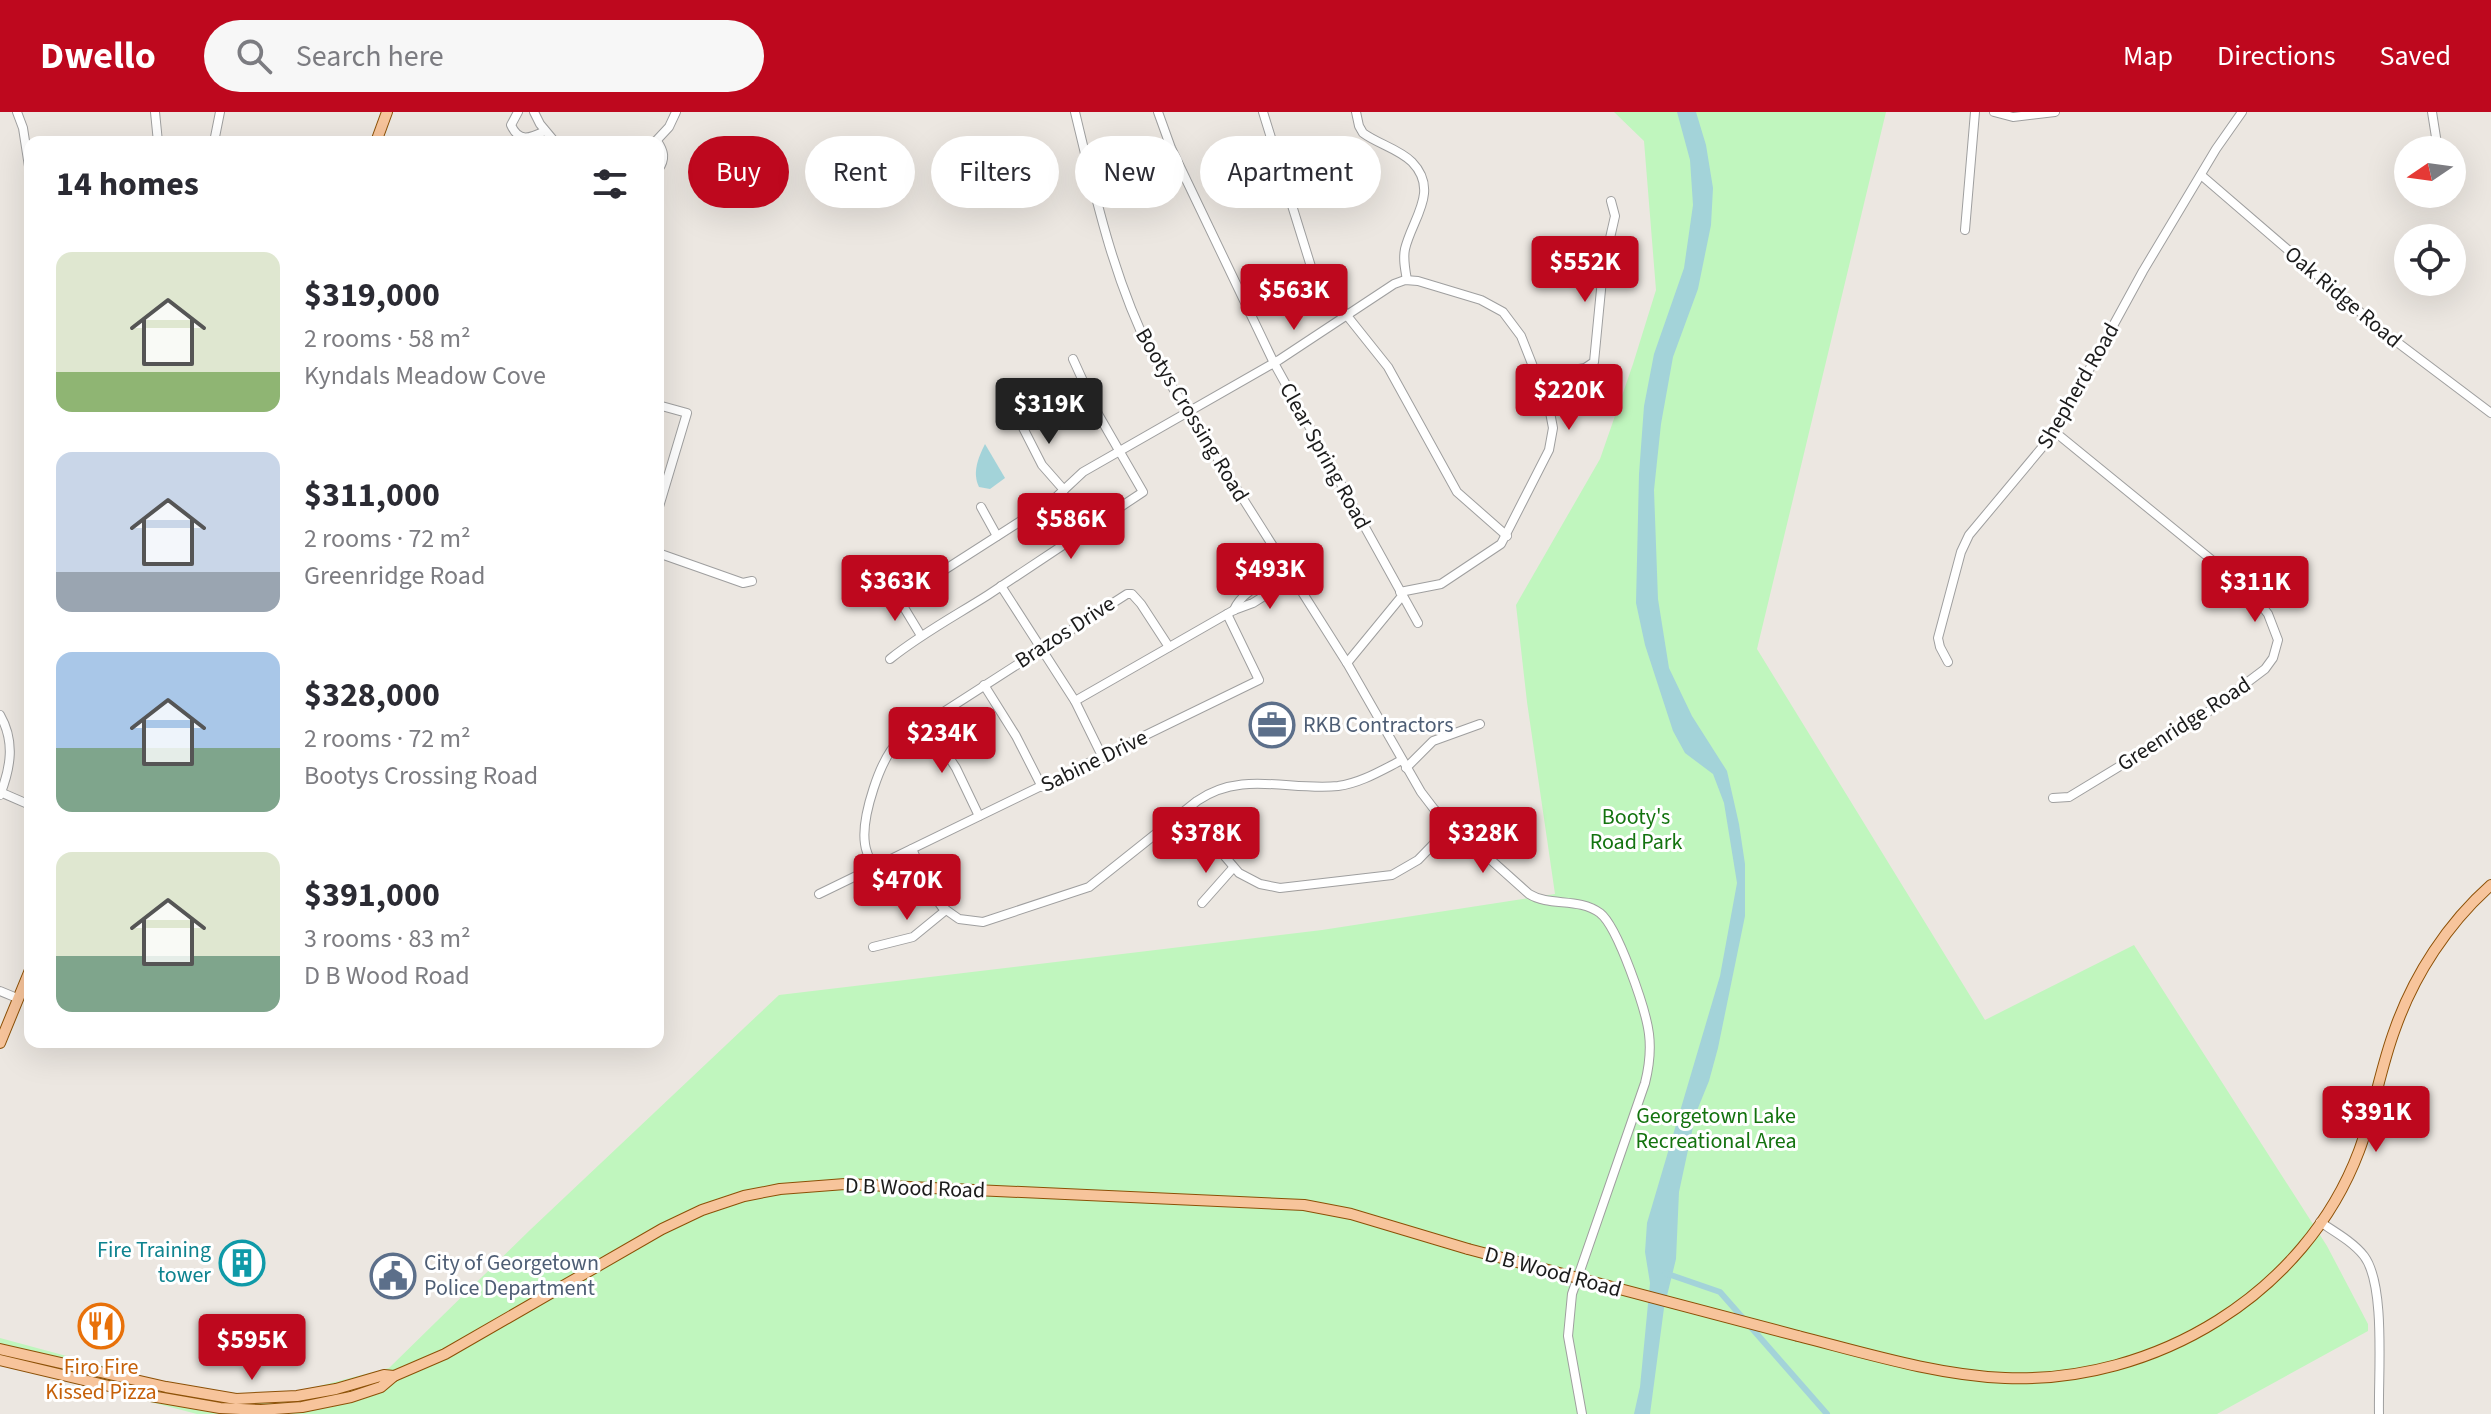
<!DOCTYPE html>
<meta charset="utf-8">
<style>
:root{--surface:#fff;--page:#f7f7f7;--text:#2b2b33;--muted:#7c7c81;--accent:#be081e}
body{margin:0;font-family:"Source Sans 3",sans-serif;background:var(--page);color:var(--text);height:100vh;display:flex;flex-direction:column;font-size:30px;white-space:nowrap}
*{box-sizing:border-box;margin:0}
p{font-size:26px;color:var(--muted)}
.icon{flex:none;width:44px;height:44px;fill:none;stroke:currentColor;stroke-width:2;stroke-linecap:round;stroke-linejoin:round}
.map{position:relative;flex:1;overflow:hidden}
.side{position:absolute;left:24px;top:24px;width:640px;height:912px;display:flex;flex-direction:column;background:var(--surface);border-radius:16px;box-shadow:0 8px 32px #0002}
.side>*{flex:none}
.top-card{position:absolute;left:688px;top:24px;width:760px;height:72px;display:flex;gap:16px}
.needle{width:52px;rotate:257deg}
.tools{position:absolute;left:2394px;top:24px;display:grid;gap:16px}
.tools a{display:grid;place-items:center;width:72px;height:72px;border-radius:50%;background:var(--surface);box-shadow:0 8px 32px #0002;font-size:40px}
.price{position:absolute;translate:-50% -68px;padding:0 18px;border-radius:8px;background:var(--accent);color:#fff;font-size:26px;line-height:52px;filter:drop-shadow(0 2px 4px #0008)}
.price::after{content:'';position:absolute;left:50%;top:48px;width:24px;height:18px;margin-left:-12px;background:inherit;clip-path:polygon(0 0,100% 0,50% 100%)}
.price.active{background:#222;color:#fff}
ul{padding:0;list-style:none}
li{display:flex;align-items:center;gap:24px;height:200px;padding:0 32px}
li span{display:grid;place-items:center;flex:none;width:224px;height:160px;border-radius:16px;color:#555}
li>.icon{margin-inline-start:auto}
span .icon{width:96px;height:96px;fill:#fffc;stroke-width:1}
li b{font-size:34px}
h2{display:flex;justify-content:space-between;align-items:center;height:96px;padding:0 32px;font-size:34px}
.pill{padding:0 28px;border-radius:36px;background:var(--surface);box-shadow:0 8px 32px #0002;font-size:28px;line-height:72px}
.pill.active{background:var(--accent);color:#fff}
header{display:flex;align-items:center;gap:48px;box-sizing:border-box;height:112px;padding:0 40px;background:var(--accent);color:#fff}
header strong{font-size:38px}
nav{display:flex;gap:44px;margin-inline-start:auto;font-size:28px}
.search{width:560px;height:72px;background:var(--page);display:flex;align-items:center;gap:20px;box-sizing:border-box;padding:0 28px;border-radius:44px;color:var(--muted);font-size:30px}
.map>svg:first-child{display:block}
</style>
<header>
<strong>Dwello</strong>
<div class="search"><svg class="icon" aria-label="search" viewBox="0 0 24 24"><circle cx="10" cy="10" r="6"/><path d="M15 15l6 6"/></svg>Search here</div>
<nav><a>Map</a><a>Directions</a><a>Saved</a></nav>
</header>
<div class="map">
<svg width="2491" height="1302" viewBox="0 0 2491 1302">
<rect width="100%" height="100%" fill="#ece7e1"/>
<path fill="#c0f6be" d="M1614,0H1886L1757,537L1985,908L2134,833L2327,1134L2368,1212V1219L2217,1302H197L0,1251V1226L144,1265L212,1280L258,1282L300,1279L389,1256L530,1118L779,883L1322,818L1555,782L1527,590L1516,493L1600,347L1633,252L1656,178L1644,29Z"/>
<g fill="#a3d3d9">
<path d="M1677,0H1696L1706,33L1713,76L1711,113L1698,177L1673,245L1661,312L1654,378L1658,487L1669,556L1692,604L1727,659L1739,712L1745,752V804L1718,936L1709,969L1696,1001L1679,1080L1676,1147L1664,1196L1650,1302H1634L1640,1275L1650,1171L1645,1140L1647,1111L1720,864L1737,771L1724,691L1713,662L1685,641L1673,619L1645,533L1636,491L1639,362L1644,294L1654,242L1684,156L1693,93L1690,48Z"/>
<path d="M985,332L1005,366L990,377L979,375C972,361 978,346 985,332Z"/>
</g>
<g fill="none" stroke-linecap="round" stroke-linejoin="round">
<path stroke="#a3d3d9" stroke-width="6" d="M1665,1161L1720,1180L1827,1302"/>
<g stroke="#9f9f9f" stroke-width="10">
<g id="minor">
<path d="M17,0L23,16L30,61"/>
<path d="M155,0L158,30"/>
<path d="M518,0L511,13C519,31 530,26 545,19"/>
<path d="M534,0L540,12L555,30"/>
<path d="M1075,0C1095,83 1113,166 1152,243L1347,551L1421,680L1434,697L1529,782C1550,795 1578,785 1600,801C1618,815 1646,898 1649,922C1651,938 1649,955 1645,971L1572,1182L1568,1224L1582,1302"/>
<path d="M1158,0L1171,36L1274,251L1418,511"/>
<path d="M1263,0L1313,161L1388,255L1457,380L1507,424"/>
<path d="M1356,0L1359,14L1363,21C1378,32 1399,37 1412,50C1440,79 1412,107 1405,137C1403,147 1405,157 1407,168"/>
<path d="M1994,0L2013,5L2055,0"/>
<path d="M2432,0L2438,38"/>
<path d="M657,29C664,39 666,47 658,58"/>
<path d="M214,30L220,0"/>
<path d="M655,30L669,15L676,0"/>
<path d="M2201,63L2381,218L2491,301"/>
<path d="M1965,118L1975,0"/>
<path d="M1537,264L1585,256L1594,250L1603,157L1615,104L1611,89"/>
<path d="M658,293L687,301L658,398"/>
<path d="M1017,304L1042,353L1064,378"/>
<path d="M981,395L997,424"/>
<path d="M658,441L743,471L752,469"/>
<path d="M1001,474L1075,589L1103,646"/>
<path d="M1234,498C1241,479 1271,467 1287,456"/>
<path d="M920,522L897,484L924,471L1052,389L1083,360L1279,248L1394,172L1405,168L1418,169L1481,188L1503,200L1521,224L1549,295L1553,316L1549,338L1501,432L1441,472L1400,480"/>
<path d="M890,547C921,522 955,504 988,483C1040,449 1091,414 1143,380L1098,302L1073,247"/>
<path d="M1948,550L1940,535L1938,526L1961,440L1969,423L2055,320L2143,159L2216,37L2242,0"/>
<path d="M1347,551L1402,484"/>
<path d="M984,573L1016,624L1042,675"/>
<path d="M1075,589L1234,498L1253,491L1293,466"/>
<path d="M0,603C15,629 11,655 0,683"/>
<path d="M926,610L956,656L979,704"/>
<path d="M1406,656L1433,629L1480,612"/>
<path d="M0,680L30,693"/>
<path d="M2053,686L2069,685L2204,603L2265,557L2273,546L2278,528L2268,502L2251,480L2055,320"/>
<path d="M1186,699L1239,761L1260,772L1280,776L1392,763L1418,748L1452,713"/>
<path d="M912,737L932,781L942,795L959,807L983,810L1089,775L1197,689C1241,658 1289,679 1338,674C1361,671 1382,658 1402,648"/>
<path d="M874,756C870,748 866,741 865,732C861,706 880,645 900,628L1127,482H1132L1141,492L1169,535"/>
<path d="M819,782L1259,568L1227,502"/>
<path d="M1202,791L1233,756"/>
<path d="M873,835L913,825L946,798"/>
<path d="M0,879L17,886"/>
<path d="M2320,1110C2335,1120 2353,1130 2364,1144C2386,1173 2378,1263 2379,1302"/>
</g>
</g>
<g stroke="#8c5006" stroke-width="12">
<g id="major">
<path d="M376,30L387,0"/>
<path d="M0,931L30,858"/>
<path d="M1798,1224C1865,1241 1936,1263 2005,1266C2155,1272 2305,1182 2359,1039C2374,999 2380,957 2395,917C2414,863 2448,811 2491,773"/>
<path d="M0,1237L166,1275L236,1287L297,1284L336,1277L384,1263L394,1264"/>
<path d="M0,1248L151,1284L220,1296L261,1298L302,1295L351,1285L381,1275L394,1264L445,1242L662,1117L702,1098L744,1084L780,1077L845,1072L1304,1093L1351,1102L1468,1137"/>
</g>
</g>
<use href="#minor" stroke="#fff" stroke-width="8"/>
<use href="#major" stroke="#f7c49b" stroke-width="10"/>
<g stroke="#8c5006" stroke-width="12" stroke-linecap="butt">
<path id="major-bridge" d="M1468,1137L1798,1224"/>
</g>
<use href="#major-bridge" stroke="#f7c49b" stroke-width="10"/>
</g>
<defs>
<g id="office-ring" transform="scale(2.3)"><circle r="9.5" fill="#fff" stroke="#5c6f8a" stroke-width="1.5"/><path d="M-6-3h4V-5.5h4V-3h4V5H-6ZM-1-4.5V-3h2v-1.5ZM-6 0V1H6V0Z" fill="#5c6f8a"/></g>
<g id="building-ring" transform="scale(2.3)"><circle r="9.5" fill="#fff" stroke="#0f9aa8" stroke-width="1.5"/><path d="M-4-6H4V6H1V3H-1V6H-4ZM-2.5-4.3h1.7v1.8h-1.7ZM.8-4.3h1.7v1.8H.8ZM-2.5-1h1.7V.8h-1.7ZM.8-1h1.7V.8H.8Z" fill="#0f9aa8"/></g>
<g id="civic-ring" transform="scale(2.3)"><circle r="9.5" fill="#fff" stroke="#5c6f8a" stroke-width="1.5"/><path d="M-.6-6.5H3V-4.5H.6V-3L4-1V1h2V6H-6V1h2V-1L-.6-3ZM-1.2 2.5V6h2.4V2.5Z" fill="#5c6f8a"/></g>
<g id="restaurant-ring" transform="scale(2.3)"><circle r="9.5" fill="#fff" stroke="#e8710a" stroke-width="1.5"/><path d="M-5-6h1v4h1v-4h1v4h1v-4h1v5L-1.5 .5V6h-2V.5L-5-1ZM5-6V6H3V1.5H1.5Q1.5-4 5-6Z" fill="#e8710a"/></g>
</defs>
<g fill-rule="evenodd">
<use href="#office-ring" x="1272" y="613"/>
<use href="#building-ring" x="242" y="1151"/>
<use href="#civic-ring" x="393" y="1164"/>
<use href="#restaurant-ring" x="101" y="1214"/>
</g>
<g text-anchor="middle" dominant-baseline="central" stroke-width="6" stroke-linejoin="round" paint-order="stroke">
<g font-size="22" fill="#1b1b1b" stroke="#fff">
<text transform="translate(2343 185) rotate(40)">Oak Ridge Road</text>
<text transform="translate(2078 274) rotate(-60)">Shepherd Road</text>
<text transform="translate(1192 303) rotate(59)">Bootys Crossing Road</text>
<text transform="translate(1325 344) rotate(61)">Clear Spring Road</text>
<text transform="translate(1065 520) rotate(-33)">Brazos Drive</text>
<text transform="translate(2184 612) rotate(-33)">Greenridge Road</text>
<text transform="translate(1094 649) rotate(-26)">Sabine Drive</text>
<text transform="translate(915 1076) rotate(2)">D B Wood Road</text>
<text transform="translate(1553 1160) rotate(15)">D B Wood Road</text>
</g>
<g font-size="22" fill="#4e5e75" stroke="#fff" text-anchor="start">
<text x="1303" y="613">RKB Contractors</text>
<text x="424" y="1151">City of Georgetown<tspan x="424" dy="25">Police Department</tspan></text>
</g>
<g font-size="22" fill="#13730f" stroke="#fff">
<text x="1636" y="705">Booty's<tspan x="1636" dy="25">Road Park</tspan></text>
<text x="1716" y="1004">Georgetown Lake<tspan x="1716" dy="25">Recreational Area</tspan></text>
</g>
<g font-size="22" fill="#0d838f" stroke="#fff" text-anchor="end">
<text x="211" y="1138">Fire Training<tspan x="211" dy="25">tower</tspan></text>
</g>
<g font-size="22" fill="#c56008" stroke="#fff">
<text x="101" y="1255">Firo Fire<tspan x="101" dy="25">Kissed Pizza</tspan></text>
</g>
</g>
</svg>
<div class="tools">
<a><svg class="needle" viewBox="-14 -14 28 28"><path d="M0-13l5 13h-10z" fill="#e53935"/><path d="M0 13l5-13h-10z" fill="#7c7c81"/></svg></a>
<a><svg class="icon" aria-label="locate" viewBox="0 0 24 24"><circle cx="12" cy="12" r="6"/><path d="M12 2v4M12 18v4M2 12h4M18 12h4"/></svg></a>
</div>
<b class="price" style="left:1585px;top:192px">$552K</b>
<b class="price" style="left:1294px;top:220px">$563K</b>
<b class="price" style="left:1569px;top:320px">$220K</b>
<b class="price active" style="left:1049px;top:334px">$319K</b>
<b class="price" style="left:1071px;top:449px">$586K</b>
<b class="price" style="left:1270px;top:499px">$493K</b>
<b class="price" style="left:895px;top:511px">$363K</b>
<b class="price" style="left:2255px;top:512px">$311K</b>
<b class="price" style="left:942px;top:663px">$234K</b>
<b class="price" style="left:1206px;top:763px">$378K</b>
<b class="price" style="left:1483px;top:763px">$328K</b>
<b class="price" style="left:907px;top:810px">$470K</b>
<b class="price" style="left:2376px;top:1042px">$391K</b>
<b class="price" style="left:252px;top:1270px">$595K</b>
<div class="top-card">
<a class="pill active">Buy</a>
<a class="pill">Rent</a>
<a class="pill">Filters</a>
<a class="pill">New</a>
<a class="pill">Apartment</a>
</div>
<section class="side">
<h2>14 homes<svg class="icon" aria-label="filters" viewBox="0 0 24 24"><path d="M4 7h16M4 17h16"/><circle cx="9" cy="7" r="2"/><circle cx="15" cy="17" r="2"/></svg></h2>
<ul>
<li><span style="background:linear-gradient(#dfe7d0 75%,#8fb573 0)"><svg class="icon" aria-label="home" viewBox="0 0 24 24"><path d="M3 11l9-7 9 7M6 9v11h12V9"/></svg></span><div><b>$319,000</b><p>2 rooms · 58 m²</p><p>Kyndals Meadow Cove</p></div></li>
<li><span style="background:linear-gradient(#c9d6e8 75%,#9aa5b1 0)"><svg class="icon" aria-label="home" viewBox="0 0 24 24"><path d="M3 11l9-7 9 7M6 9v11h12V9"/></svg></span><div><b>$311,000</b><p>2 rooms · 72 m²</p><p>Greenridge Road</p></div></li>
<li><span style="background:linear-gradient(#a9c7e8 60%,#7fa58c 0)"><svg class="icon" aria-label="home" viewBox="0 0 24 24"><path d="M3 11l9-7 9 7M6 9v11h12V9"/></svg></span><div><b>$328,000</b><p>2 rooms · 72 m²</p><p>Bootys Crossing Road</p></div></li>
<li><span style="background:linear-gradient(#dfe7d0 65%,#7fa58c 0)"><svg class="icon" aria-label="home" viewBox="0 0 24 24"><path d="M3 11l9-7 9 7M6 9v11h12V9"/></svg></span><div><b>$391,000</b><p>3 rooms · 83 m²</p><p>D B Wood Road</p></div></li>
</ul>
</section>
</div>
